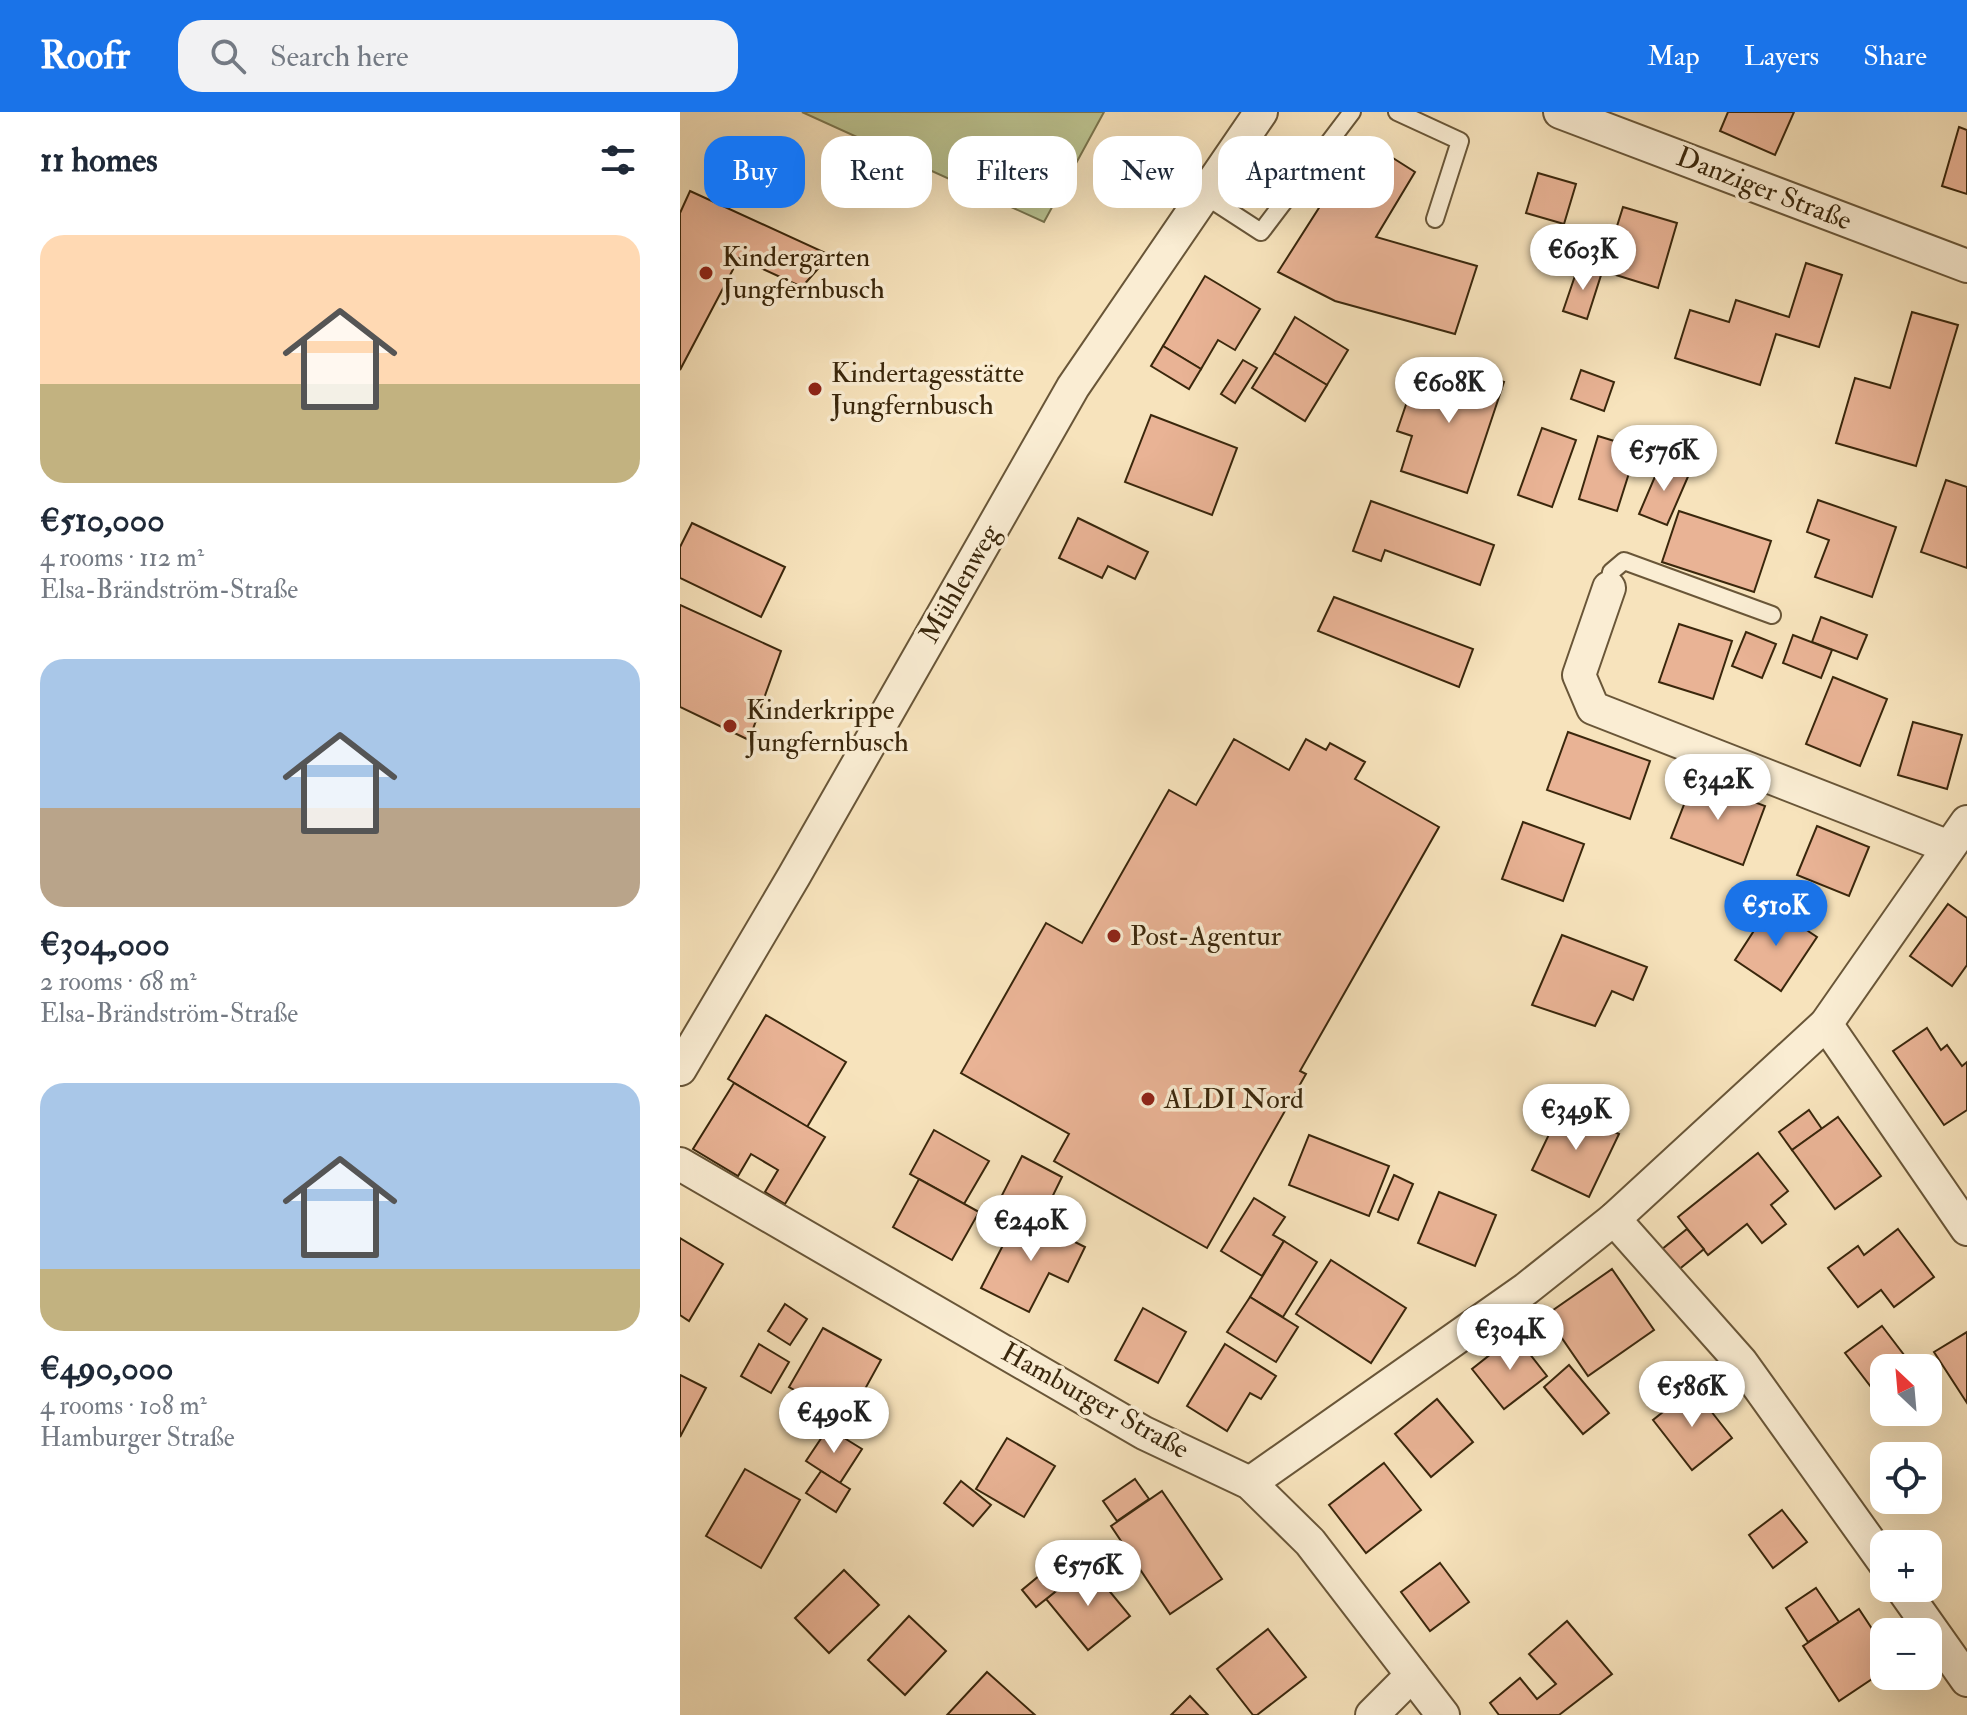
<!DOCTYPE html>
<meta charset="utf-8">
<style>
:root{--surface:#fff;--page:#f2f2f3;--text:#1f2937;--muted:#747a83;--accent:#1a73e8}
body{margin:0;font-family:"IM FELL Double Pica",serif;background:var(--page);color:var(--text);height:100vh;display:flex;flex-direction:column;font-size:30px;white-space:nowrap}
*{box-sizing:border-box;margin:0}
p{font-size:26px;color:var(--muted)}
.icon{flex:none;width:44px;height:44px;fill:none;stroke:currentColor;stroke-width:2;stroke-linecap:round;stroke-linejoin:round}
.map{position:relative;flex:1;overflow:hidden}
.sheet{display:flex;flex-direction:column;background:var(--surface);width:680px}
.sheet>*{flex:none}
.hud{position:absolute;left:24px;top:24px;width:760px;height:72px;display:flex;gap:16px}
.needle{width:52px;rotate:334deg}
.fabs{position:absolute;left:1190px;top:1242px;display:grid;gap:16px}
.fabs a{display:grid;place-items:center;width:72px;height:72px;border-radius:16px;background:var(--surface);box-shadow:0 8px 32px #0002;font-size:40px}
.price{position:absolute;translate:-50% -68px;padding:0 18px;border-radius:28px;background:#fff;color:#222;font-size:26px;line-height:52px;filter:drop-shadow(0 2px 4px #0008)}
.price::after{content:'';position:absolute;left:50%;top:48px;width:24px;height:18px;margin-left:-12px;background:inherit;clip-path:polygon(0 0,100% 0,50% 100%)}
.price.active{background:var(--accent);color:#fff}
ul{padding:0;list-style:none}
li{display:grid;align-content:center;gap:16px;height:424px;padding:0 40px}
li span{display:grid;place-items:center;height:248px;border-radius:24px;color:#555}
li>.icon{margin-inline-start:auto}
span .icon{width:144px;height:144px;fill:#fffc;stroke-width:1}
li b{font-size:34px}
h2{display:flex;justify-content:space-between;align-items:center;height:96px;padding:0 40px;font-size:34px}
.tag{padding:0 28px;border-radius:24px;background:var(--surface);box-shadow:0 8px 32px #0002;font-size:28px;line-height:72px}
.tag.active{background:var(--accent);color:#fff}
header{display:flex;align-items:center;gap:48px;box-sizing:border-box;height:112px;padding:0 40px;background:var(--accent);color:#fff}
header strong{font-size:38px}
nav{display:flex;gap:44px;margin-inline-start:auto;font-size:28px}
.search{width:560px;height:72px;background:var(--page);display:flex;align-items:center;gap:20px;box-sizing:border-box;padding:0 28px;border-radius:24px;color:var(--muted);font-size:30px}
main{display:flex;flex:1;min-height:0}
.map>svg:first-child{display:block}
</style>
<header>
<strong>Roofr</strong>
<div class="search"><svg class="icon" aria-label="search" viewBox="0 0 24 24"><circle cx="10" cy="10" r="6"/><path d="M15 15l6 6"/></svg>Search here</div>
<nav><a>Map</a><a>Layers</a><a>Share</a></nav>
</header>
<main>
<section class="sheet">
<h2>11 homes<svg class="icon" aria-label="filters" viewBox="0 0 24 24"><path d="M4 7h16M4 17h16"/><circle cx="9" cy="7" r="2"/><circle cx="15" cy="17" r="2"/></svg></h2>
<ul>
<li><span style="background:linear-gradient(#ffd9b3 60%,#c2b280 0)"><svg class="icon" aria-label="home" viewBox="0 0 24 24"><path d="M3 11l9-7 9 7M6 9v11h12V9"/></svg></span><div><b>€510,000</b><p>4 rooms · 112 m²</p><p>Elsa-Brändström-Straße</p></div></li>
<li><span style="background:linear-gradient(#a9c7e8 60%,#b9a48a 0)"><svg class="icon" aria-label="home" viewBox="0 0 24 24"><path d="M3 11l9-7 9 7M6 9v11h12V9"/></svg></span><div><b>€304,000</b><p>2 rooms · 68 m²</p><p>Elsa-Brändström-Straße</p></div></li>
<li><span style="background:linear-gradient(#a9c7e8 75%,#c2b280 0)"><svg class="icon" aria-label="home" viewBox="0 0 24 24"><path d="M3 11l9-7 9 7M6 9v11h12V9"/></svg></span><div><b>€490,000</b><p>4 rooms · 108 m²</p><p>Hamburger Straße</p></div></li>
</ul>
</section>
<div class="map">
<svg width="1287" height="1603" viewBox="0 0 1287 1603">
<rect width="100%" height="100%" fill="#f7e3bc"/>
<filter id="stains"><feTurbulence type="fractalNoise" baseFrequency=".0025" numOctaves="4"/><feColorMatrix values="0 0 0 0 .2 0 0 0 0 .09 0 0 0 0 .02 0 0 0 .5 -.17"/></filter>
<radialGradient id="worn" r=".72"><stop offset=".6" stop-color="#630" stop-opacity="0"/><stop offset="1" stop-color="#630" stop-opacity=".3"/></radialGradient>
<path fill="#bdc491" stroke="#7c764e" stroke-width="2" d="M122,0H424L364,110Z"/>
<g fill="#e9b395" stroke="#3a270c" stroke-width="2">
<path d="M1048,0H1114L1095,43L1040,19Z"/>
<path d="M1279,15L1287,18V82L1262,74Z"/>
<path d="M683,27L735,60L696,125L797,154L775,222L655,189L598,160Z"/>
<path d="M858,61L896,72L884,112L846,101Z"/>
<path d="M10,79L150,143L122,175L59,146L0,258V101Z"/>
<path d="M943,95L997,111L978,176L923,159Z"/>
<path d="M1126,151L1162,163L1139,235L1096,222L1080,273L995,246L1010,198L1049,210L1056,188L1109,205Z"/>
<path d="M899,152L922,160L907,207L883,199Z"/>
<path d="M525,164L580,197L555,238L538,228L521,257L483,234Z"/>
<path d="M1232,200L1278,213L1236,354L1156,331L1175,266L1210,276Z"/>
<path d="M615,205L668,238L647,273L594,241Z"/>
<path d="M483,234L521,257L509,277L471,254Z"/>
<path d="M594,241L647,273L625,309L572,276Z"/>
<path d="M563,248L577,256L555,291L541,282Z"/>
<path d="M756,248L824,270L787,381L721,359L732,324L717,319L732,275L745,280Z"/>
<path d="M901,258L934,270L924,299L891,287Z"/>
<path d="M471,303L557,336L532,403L445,370Z"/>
<path d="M862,316L896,328L872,395L838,383Z"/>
<path d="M918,324L957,336L937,399L899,387Z"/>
<path d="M982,348L1010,360L987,413L959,402Z"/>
<path d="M1266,368L1287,375V456L1241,440Z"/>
<path d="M1138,388L1216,415L1192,485L1135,465L1149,428L1127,420Z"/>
<path d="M691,389L814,433L800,473L705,438L701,449L673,439Z"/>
<path d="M999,399L1091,429L1074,480L982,450Z"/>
<path d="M398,406L468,440L455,467L428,454L422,466L379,446Z"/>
<path d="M12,411L105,455L81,505L0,466V435Z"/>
<path d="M654,485L793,537L779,575L638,519Z"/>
<path d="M0,493L101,539L69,628L0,595Z"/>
<path d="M1141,505L1187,523L1177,547L1132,530Z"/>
<path d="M999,512L1052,529L1033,587L979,570Z"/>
<path d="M1066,520L1096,532L1082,566L1052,554Z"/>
<path d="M1113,523L1152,538L1141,566L1103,551Z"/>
<path d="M1153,565L1207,587L1180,654L1126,632Z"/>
<path d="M1233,610L1282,623L1267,677L1218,663Z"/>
<path d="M888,620L970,649L950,707L867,678Z"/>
<path d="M554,627L609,658L626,627L646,638L650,631L685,650L675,667L759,715L620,959L626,962L527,1136L374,1049L389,1022L281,961L366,811L402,831L489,678L516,693Z"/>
<path d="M1014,667L1085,694L1063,753L991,726Z"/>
<path d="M843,710L904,732L883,789L822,767Z"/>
<path d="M1137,714L1189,735L1169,784L1117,763Z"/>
<path d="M1268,792L1287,806V853L1272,874L1230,844Z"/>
<path d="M1090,794L1137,825L1101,879L1055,848Z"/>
<path d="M882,823L967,855L953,888L932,879L915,914L852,893Z"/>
<path d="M86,903L166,950L127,1015L48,967Z"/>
<path d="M1247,916L1261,938L1267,933L1282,954L1287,950V998L1264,1013L1213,939Z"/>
<path d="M54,971L145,1025L105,1092L85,1080L98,1058L71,1042L58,1064L13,1037Z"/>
<path d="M882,995L939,1022L909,1085L852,1058Z"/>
<path d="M1129,998L1142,1017L1112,1038L1099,1020Z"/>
<path d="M1158,1005L1201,1064L1155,1097L1112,1038Z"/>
<path d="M254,1018L309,1049L284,1092L230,1062Z"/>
<path d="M629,1023L709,1054L689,1104L609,1073Z"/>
<path d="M1078,1041L1108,1079L1091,1093L1106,1112L1082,1131L1067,1112L1028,1143L998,1105Z"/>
<path d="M342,1044L382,1065L359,1112L318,1091Z"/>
<path d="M714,1063L733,1072L718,1108L698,1100Z"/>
<path d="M239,1067L299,1100L272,1148L213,1115Z"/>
<path d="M759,1080L816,1103L795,1154L738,1131Z"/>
<path d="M574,1086L605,1105L593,1123L604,1129L582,1164L541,1139Z"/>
<path d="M339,1102L405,1135L388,1170L369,1161L349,1200L301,1176Z"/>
<path d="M1007,1117L1024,1137L997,1159L981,1138Z"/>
<path d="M1218,1117L1254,1165L1214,1195L1201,1178L1178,1195L1148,1156L1178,1134L1184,1143Z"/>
<path d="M0,1126L43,1152L9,1209L0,1203Z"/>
<path d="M604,1129L637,1150L603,1205L570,1185Z"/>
<path d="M651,1148L726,1196L691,1251L616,1202Z"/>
<path d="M932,1157L974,1218L908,1264L866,1203Z"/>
<path d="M570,1185L618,1215L596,1250L547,1220Z"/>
<path d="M105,1192L127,1207L110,1233L88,1219Z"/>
<path d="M463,1196L506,1220L478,1271L435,1248Z"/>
<path d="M1202,1214L1234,1256H1204V1292L1165,1241Z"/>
<path d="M143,1216L201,1248L168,1308L109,1275Z"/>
<path d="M1287,1220V1291L1254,1240Z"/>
<path d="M835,1223L867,1264L824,1297L792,1257Z"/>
<path d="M79,1232L109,1250L91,1281L61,1264Z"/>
<path d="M545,1232L596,1264L581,1287L570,1281L547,1319L507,1294Z"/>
<path d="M889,1253L929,1301L903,1322L864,1275Z"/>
<path d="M0,1263L26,1276L0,1325Z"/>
<path d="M1013,1276L1052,1326L1012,1358L973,1308Z"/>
<path d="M757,1287L793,1330L751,1365L715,1322Z"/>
<path d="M148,1316L182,1337L160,1371L126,1349Z"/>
<path d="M327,1326L375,1354L344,1405L296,1377Z"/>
<path d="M704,1351L741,1398L686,1441L649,1393Z"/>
<path d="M65,1357L120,1388L81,1456L26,1424Z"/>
<path d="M141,1359L170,1377L156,1400L126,1381Z"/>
<path d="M455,1367L469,1387L437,1409L423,1389Z"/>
<path d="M281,1369L311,1393L293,1414L264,1391Z"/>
<path d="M482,1379L542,1467L490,1502L431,1414Z"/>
<path d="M1102,1398L1127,1430L1093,1456L1069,1423Z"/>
<path d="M760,1451L789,1490L750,1519L721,1480Z"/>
<path d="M408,1453L450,1504L408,1538L366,1487Z"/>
<path d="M371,1454L385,1472L356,1495L342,1478Z"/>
<path d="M164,1458L199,1493L149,1541L115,1506Z"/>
<path d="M1136,1476L1159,1510L1128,1530L1106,1496Z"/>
<path d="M1179,1497L1204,1535V1559L1159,1589L1123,1534Z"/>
<path d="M229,1504L266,1539L225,1583L188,1548Z"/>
<path d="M887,1509L932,1562L879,1603H819L810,1591L840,1566L857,1587L876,1572L849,1542Z"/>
<path d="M588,1517L626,1565L577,1603H573L537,1557Z"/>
<path d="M307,1560L355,1603H267Z"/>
<path d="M510,1584L528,1603H491Z"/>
</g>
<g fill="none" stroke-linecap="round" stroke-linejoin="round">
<g stroke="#695638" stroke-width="20">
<g id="service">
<path d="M717,0L780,29L755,107"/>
<path d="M524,83L581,120L672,0"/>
<path d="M929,476L931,460L944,449L1092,503"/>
</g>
</g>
<g stroke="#695638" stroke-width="36">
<g id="minor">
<path d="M880,0L1287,154"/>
<path d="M929,476L899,563L913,596L1269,735"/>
<path d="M1146,912L1287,1117"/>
<path d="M0,957L114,764L393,275L581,0"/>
<path d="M0,1052L464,1321L570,1371L630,1430L763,1603"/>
<path d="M934,1107L1061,1250L1204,1450"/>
<path d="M570,1371L846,1177L934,1107L1146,912L1287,710"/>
<path d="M1222,1476L1287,1568"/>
<path d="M692,1603L732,1563"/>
</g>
</g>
<use href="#service" stroke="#faedd3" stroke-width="16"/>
<use href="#minor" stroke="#faedd3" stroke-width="32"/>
</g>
<g fill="#8f2418" stroke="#faedd3" stroke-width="3">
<circle cx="26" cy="161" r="8"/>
<circle cx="135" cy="277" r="8"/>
<circle cx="50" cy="614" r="8"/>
<circle cx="434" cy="824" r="8"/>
<circle cx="468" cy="987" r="8"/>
</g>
<g text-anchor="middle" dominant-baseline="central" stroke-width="7" stroke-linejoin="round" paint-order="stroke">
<g font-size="28" fill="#3a270c" stroke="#faedd3">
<text transform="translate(1084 77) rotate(21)">Danziger Straße</text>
<text transform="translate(280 472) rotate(-60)">Mühlenweg</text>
<text transform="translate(415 1289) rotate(29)">Hamburger Straße</text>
</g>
<g font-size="28" fill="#3a270c" stroke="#faedd3" text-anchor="start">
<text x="42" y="145">Kindergarten<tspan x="42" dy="32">Jungfernbusch</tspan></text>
<text x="151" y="261">Kindertagesstätte<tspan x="151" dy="32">Jungfernbusch</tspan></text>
<text x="66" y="598">Kinderkrippe<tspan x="66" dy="32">Jungfernbusch</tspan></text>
<text x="450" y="824">Post-Agentur</text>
<text x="484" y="987">ALDI Nord</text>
</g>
</g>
<rect width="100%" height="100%" filter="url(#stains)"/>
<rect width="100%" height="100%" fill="url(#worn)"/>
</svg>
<div class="fabs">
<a><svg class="needle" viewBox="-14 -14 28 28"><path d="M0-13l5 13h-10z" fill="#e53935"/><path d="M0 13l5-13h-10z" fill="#747a83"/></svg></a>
<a><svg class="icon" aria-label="locate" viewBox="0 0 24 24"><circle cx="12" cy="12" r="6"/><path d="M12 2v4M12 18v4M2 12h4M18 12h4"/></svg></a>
<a>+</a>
<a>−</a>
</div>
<b class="price" style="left:903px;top:180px">€603K</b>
<b class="price" style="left:769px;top:313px">€608K</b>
<b class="price" style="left:984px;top:381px">€576K</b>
<b class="price" style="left:1038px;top:710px">€342K</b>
<b class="price active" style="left:1096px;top:836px">€510K</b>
<b class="price" style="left:896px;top:1040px">€349K</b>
<b class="price" style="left:351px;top:1151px">€240K</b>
<b class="price" style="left:830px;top:1260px">€304K</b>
<b class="price" style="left:1012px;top:1317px">€586K</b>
<b class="price" style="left:154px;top:1343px">€490K</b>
<b class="price" style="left:408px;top:1496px">€576K</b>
<div class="hud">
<a class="tag active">Buy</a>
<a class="tag">Rent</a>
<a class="tag">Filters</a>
<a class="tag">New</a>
<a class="tag">Apartment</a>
</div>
</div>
</main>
